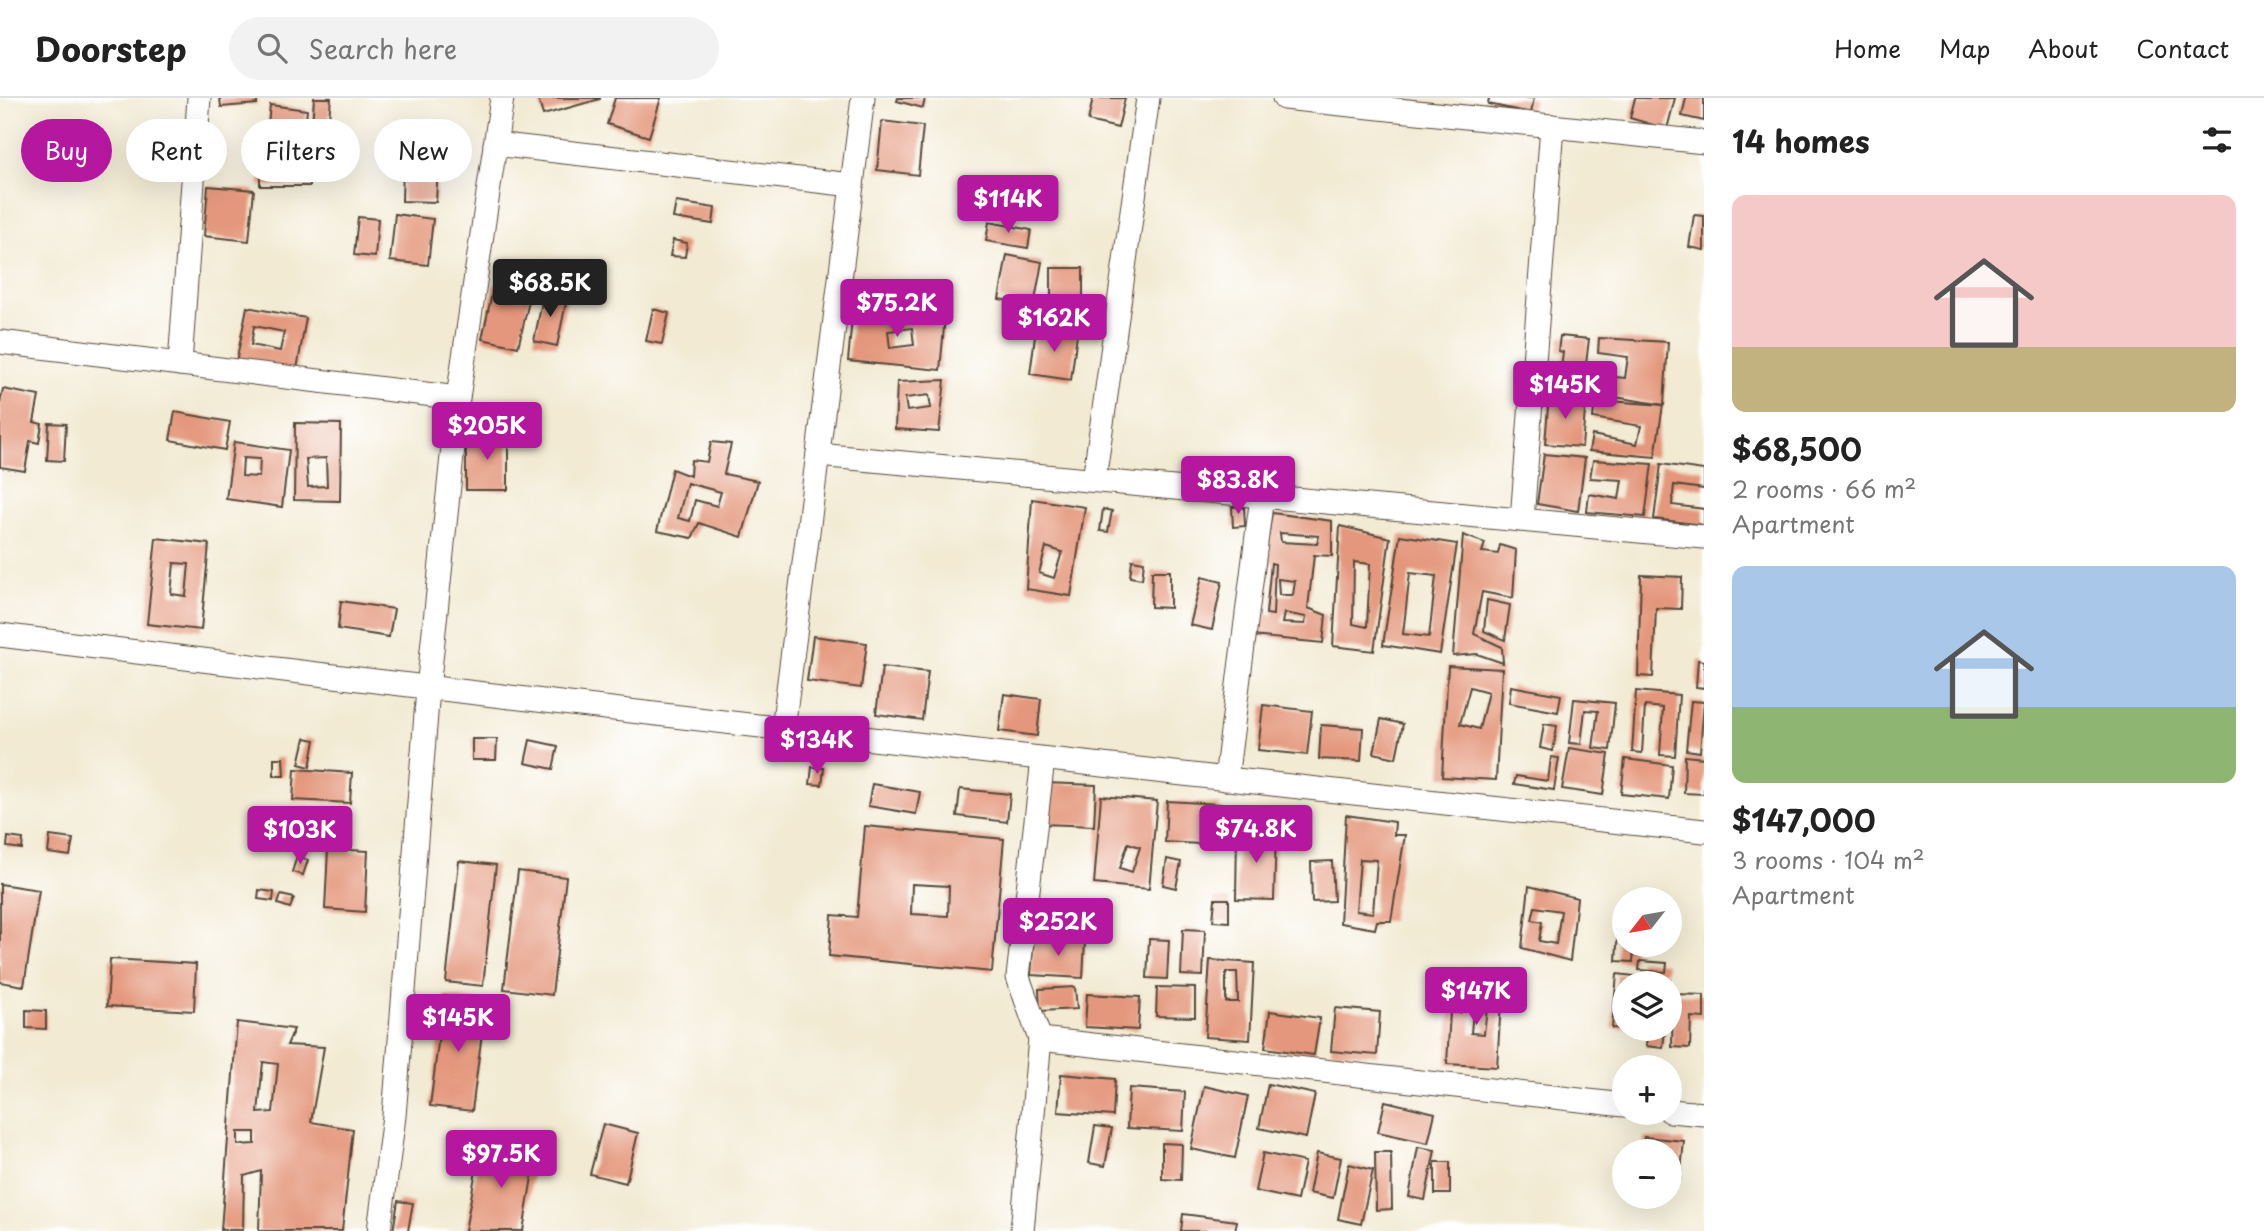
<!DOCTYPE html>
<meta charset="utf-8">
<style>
:root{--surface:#fff;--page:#f2f2f2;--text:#222;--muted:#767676;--line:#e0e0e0;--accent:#b5179e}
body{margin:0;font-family:"Playpen Sans",sans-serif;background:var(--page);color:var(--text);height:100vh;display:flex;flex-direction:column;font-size:26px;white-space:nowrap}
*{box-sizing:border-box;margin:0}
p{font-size:23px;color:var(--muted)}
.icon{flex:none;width:38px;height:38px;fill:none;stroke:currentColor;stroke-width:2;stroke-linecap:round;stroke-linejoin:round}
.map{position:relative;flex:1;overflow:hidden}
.sheet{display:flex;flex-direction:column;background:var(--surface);width:560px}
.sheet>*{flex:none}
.hud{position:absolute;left:21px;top:21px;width:665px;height:63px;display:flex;gap:14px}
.needle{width:46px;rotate:239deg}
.controls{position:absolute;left:1612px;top:789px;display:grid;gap:14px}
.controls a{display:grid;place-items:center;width:70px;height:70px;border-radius:50%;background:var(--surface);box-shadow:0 7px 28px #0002;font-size:35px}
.price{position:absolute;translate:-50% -60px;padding:0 16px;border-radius:7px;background:var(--accent);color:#fff;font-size:23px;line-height:46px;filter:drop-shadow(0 2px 4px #0008)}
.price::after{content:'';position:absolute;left:50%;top:42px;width:21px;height:16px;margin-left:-10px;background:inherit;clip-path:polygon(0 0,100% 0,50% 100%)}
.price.active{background:#222;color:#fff}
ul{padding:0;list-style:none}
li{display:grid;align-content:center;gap:14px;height:371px;padding:0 28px}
li span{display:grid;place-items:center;height:217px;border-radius:14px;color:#555}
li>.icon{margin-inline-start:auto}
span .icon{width:126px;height:126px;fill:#fffc;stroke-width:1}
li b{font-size:30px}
h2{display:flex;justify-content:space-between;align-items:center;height:84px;padding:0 28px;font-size:30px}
.tag{padding:0 24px;border-radius:32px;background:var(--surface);box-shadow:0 7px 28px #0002;font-size:24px;line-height:63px}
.tag.active{background:var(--accent);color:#fff}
header{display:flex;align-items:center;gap:42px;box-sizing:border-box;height:98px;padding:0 35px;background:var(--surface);border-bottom:2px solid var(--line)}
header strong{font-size:33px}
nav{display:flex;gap:38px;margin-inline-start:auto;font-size:24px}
.search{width:490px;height:63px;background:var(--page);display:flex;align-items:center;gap:18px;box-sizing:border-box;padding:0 24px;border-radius:38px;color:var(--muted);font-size:26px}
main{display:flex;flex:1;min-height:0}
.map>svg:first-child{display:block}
</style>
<header>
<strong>Doorstep</strong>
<div class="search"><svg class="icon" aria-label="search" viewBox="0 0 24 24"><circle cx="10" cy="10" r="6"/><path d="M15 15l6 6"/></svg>Search here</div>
<nav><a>Home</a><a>Map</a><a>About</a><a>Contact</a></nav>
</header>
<main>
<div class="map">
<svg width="1704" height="1133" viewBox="0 0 1704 1133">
<rect width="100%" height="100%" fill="#fff"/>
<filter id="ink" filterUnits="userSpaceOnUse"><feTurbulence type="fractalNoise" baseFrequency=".0143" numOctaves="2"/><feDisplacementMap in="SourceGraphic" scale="14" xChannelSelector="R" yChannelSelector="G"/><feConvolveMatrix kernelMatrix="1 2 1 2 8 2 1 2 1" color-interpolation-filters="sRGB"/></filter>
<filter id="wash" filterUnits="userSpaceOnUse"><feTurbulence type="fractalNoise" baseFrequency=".00686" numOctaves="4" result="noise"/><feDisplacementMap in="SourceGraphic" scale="28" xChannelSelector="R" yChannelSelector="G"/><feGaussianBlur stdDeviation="1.57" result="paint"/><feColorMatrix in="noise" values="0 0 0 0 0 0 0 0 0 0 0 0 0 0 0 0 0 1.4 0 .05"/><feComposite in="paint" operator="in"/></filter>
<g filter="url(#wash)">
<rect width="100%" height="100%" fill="#f2ead3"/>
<g id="blocks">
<g fill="#e4977c" fill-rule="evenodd">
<path d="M220,0H257V6L221,9Z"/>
<path d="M314,0H331L328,30L312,28Z"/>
<path d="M538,0H600V1L543,17Z"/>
<path d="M615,0H661L649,39L607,26Z"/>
<path d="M898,0H925L923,10L897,3Z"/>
<path d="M1093,0H1125L1118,30L1088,23Z"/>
<path d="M1489,0H1534L1531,15L1488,6Z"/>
<path d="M1635,0H1675L1667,31L1630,20Z"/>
<path d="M1686,0H1704V23L1682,18Z"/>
<path d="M270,7L307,12L305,33L268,27Z"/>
<path d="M882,23L923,28L918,77L877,72Z"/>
<path d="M403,65L438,67L436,104L402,103Z"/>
<path d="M260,69L310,70V88H260Z"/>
<path d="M208,88L254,92L249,143L204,138Z"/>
<path d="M676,104L715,110L713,126L673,120Z"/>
<path d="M395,116L433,121L428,167L390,163Z"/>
<path d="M1694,117L1704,118V152L1689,149Z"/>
<path d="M358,119L378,121L375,159L354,157Z"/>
<path d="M989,124L1031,132L1028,150L986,143Z"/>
<path d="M673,142L687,145L685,159L670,158Z"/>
<path d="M1007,157L1042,164L1034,208L999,201Z"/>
<rect x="1051" y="170" width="32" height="43"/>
<path d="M494,186L531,195L518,249L482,241Z"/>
<path d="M544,194L567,200L557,248L534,243Z"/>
<path d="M247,209L306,220L296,277L236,265ZM254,228L284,234L280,253L251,247Z"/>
<path d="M853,210L945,219L940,272L848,263ZM912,230L914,247L890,250L888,233Z"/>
<path d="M653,211L669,215L662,246L646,243Z"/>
<path d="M1036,231L1077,236L1071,282L1030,276Z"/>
<path d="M1560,238L1589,241L1583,291L1559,287L1563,254L1558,253Z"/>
<path d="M1599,240L1668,244L1664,307L1590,295L1595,277L1625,280L1628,259L1598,255Z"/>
<path d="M945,282L939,334L895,331L897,284ZM929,297L931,310L907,313L905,300Z"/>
<path d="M3,291L39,298L34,324L42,326L39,345L30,343L25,373L0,369V305Z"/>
<path d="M1549,296L1586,300L1582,349L1545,346Z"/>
<path d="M1595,302L1663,307L1655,359L1589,353L1592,337L1637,346L1641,328L1593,320Z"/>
<path d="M175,314L230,324L225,352L170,342Z"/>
<path d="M49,325L66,326L64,363L47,362Z"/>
<path d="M295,325L341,326L340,403L294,402ZM326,360L327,388L308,389L306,361Z"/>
<path d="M466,336L508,337V392H466Z"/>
<path d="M234,344L289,352L282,409L226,401ZM243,360L260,361L259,379L242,378Z"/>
<path d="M711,344L731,346L724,376L758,383L742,439L699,425L692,440L657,433L672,371L690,378L691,362L707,364ZM687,385L721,394L717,408L695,402L690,423L678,420Z"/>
<path d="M1544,356L1585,360L1578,413L1537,406Z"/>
<path d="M1593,362L1652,366L1645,419L1587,414L1589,396L1619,401L1622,382L1590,380Z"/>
<path d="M1661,366L1704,372V391L1674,387L1672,407L1704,411V427L1654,421Z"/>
<path d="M1032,401L1085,409L1071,498L1026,491ZM1046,449L1062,454L1054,480L1039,475Z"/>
<path d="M1244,408L1245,428L1233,429L1232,409Z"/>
<path d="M1103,411L1112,413L1108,434L1100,433Z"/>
<path d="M1272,415L1332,423V458L1314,457L1308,510L1326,517L1323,545L1252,538ZM1280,435L1319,438L1317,446L1281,444ZM1271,465L1275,466L1273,517L1266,516ZM1278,481L1295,483L1293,497H1279ZM1284,515L1306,519L1305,526L1282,525Z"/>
<path d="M1340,428L1390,440L1374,553L1333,548ZM1354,464L1370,466L1367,529L1353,526Z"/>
<path d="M1400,437L1457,446L1440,556L1383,547ZM1410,475L1436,478L1429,539L1403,536Z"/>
<path d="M1463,437L1485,445L1482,454L1498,456L1500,447L1516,452L1513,500L1482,494L1474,536L1502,549L1503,565L1477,556L1453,558Z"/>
<path d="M156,440L209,446L201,532L147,526ZM174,465L189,466L186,498L171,496Z"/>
<path d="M1132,462L1144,464L1142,481L1130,479Z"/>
<path d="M1152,473H1170V510L1151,509Z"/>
<path d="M1641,477L1682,479L1681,511L1656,510L1653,579L1638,578Z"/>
<path d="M1202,479L1222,484L1212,532L1190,527Z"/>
<path d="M1487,502L1510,507L1505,542L1484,533Z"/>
<path d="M341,503L394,511L389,539L338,531Z"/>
<path d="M813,538L867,545L861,590L807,583Z"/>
<path d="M1698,562L1704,563V590L1696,589Z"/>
<path d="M1448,568L1502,571L1496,682L1442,679ZM1470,589L1488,594L1479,631L1460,626Z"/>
<path d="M882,569L928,574L922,622L876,616Z"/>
<path d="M1511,588L1561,597L1558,614L1509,605Z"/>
<path d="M1636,593L1679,597L1675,658L1660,657L1663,610L1645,608L1642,655L1632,654Z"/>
<path d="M1004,596L1041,601L1037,638L999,633Z"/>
<path d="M1574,601L1615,605L1610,652L1593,650L1598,613L1585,612L1581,646L1569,645Z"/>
<path d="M1691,603L1704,604L1700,654L1686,652Z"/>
<path d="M1263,607L1312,613L1307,657L1258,652Z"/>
<path d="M1381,621L1403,626L1396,660L1374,655Z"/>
<path d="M1544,626L1557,628L1553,653L1540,650Z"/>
<path d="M1321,627L1363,630L1361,663L1319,661Z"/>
<path d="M305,640L315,642L310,669L299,666Z"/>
<path d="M472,641H497L496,662H472Z"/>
<path d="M530,642L558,648L553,671L525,665Z"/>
<path d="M1569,650L1609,656L1603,697L1562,691Z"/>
<path d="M1685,658L1704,660V696L1684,695Z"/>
<path d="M1551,659L1559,660L1554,692L1514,686L1516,678L1548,683Z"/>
<path d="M274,660H283L284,678H274Z"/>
<path d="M1625,661L1672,667L1669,701L1621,696Z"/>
<path d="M812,669L824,670L822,687L810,686Z"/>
<path d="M295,671L352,675L350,705L293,702Z"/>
<path d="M1045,685L1096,687L1094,728L1043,726Z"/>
<path d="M872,686L920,694L916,716L868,708Z"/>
<path d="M960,691L1010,696L1007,724L957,718Z"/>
<path d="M1101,698L1157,703L1149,791L1094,786ZM1128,745L1140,749L1132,774L1120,770Z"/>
<path d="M1167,703L1220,706L1218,747L1165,744Z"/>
<path d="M1346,717L1395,724L1394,737H1405L1391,823H1377L1375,831L1340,825ZM1360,761L1377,762L1373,815L1356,813Z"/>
<path d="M865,728L1004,741L992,874L829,858L832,817L857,819ZM912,786L949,788L948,818L911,816Z"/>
<path d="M1237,732L1276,733L1274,802L1236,801Z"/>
<path d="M50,738L73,741L70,758L48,755Z"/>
<path d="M8,739L23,741L22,751L7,749Z"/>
<path d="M328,751L368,753L365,814L325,811Z"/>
<path d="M297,758L308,762L303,777L292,774Z"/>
<path d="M1167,761L1181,764L1176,790L1163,787Z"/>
<path d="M459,763L496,767L483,888L446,884Z"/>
<path d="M1332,763L1334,803L1312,804L1311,764Z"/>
<path d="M518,773L566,779L552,897L504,891Z"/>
<path d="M0,786L39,792L24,888L0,884Z"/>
<path d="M1529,788L1577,800L1570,863L1522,850ZM1535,809L1561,813L1556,846L1539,843L1542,824L1532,822Z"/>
<path d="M259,792L274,794L273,803L258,801Z"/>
<path d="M281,797L294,800L290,810L278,806Z"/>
<path d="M1215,801H1229V824L1213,823Z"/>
<path d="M1183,831L1205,832L1203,878L1181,877Z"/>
<path d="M1618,831L1624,832V847H1634L1633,864L1616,863Z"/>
<path d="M1034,839L1085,843L1083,880L1031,877Z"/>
<path d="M1149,841L1169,842L1167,881L1147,880Z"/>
<path d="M110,861L196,866L194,913L107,908Z"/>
<path d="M1210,862L1254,865L1250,942L1205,939ZM1226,874H1237L1238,904H1226Z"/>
<path d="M1640,863L1667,865L1666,874L1639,872Z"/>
<path d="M1617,876L1670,882L1669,886H1624V931L1612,930Z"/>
<path d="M1462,884L1502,887L1497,969L1447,966L1450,914L1460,915ZM1474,900L1488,901L1484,936L1471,935Z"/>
<path d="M1075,889L1077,911L1040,913L1039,891Z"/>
<path d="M1157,889L1195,890V919L1156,918Z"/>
<path d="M1087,896L1140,899L1138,932L1085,929Z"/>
<path d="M1673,896L1704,897V920L1691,919L1690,950L1672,949Z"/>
<path d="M444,898L486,904L472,1013L430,1008Z"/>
<path d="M1335,910L1380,914L1377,957L1331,953Z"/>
<path d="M26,912L46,913V931L26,930Z"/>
<path d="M1270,913L1320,920L1314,957L1265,950Z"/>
<path d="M237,924L294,931L287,947L324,949L311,1024L353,1031L342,1133H259L261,1073L244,1078L243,1132H221ZM263,964L278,966L273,1014L258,1015ZM238,1034H255V1046L238,1047Z"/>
<path d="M1648,931H1665L1663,950L1646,948Z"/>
<path d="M1061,976L1115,981L1113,1018L1058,1014Z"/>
<path d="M1268,986L1315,996L1306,1040L1259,1030Z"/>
<path d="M1204,988L1248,998L1235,1060L1191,1051Z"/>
<path d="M1129,990L1185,994L1183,1033L1127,1030Z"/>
<path d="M1385,1003L1435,1015L1428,1045L1378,1034Z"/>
<path d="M603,1026L638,1035L626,1085L590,1076Z"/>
<path d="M1095,1028L1112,1030L1105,1068L1089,1065Z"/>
<path d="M1644,1039L1684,1043L1680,1083L1670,1082V1054H1643Z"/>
<path d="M481,1045L536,1055L523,1133H465Z"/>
<path d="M1162,1045L1182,1046L1181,1082L1162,1081Z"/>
<path d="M1418,1049L1435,1052L1425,1102L1409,1099Z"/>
<path d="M1375,1054H1391L1392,1111L1376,1112Z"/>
<path d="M1263,1055L1305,1064L1297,1102L1255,1093Z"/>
<path d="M1317,1055L1341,1060L1333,1100L1309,1095Z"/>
<rect x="1435" y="1064" width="15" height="32"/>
<path d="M1349,1066L1373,1072L1361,1126L1338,1121Z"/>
<path d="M398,1103L413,1105L408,1133H393Z"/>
<path d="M1183,1116L1237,1123L1235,1133H1181Z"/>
</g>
</g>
</g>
<g filter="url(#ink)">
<use href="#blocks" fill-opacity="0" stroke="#564739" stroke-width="2"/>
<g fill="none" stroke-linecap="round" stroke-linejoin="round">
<g stroke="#564739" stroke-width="25">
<g id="street">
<path d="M1284,0L1704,44"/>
<path d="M495,46L852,87"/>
<path d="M0,244L458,300"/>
<path d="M180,266L199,0"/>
<path d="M818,357L1704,439"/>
<path d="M1094,382L1148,0"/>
<path d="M1522,422L1552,28"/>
<path d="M0,537C567,608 1136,672 1704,733"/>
<path d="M783,631L863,0"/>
<path d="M1226,681L1262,398"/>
<path d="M1040,941L1624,1007"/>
<path d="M1670,1013L1704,1016"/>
<path d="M379,1133L394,1018L428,591L458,300L502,0"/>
<path d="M1022,1133L1040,941L1018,879L1043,661"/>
</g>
</g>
<use href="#street" stroke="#fff" stroke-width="23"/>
</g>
</g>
</svg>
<div class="controls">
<a><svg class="needle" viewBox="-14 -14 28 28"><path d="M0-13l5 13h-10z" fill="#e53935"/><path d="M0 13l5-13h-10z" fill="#767676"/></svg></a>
<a><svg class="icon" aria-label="layers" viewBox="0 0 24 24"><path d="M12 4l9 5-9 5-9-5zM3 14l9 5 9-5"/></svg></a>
<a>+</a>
<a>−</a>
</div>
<b class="price" style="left:1008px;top:137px">$114K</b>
<b class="price active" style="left:550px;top:221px">$68.5K</b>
<b class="price" style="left:897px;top:241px">$75.2K</b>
<b class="price" style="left:1054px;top:256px">$162K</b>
<b class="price" style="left:1565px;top:323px">$145K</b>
<b class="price" style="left:487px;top:364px">$205K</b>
<b class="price" style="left:1238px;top:418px">$83.8K</b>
<b class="price" style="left:817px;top:678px">$134K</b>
<b class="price" style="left:1256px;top:767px">$74.8K</b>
<b class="price" style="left:300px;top:768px">$103K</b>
<b class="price" style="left:1058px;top:860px">$252K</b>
<b class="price" style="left:1476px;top:929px">$147K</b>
<b class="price" style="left:458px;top:956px">$145K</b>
<b class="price" style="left:501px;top:1092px">$97.5K</b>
<div class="hud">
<a class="tag active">Buy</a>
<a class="tag">Rent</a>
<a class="tag">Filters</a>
<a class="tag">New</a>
</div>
</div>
<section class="sheet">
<h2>14 homes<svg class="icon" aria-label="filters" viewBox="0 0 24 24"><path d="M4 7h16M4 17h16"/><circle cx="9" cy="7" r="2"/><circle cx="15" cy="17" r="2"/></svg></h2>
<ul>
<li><span style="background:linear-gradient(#f6c9c9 70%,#c2b280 0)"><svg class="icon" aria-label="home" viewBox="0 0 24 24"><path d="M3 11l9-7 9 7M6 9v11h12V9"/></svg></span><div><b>$68,500</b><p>2 rooms · 66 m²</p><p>Apartment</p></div></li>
<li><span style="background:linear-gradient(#a9c7e8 65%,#8fb573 0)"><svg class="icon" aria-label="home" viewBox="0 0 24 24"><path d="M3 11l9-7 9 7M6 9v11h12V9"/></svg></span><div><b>$147,000</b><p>3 rooms · 104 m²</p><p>Apartment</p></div></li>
</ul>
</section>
</main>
